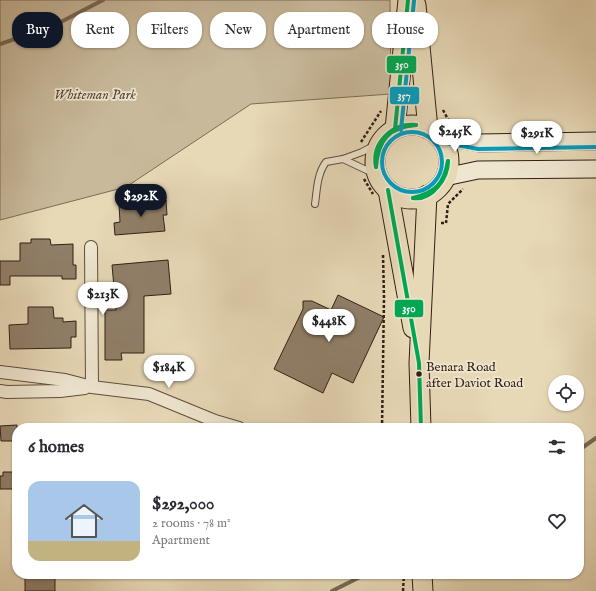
<!DOCTYPE html>
<meta charset="utf-8">
<style>
:root{--surface:#fff;--page:#f7f7f7;--text:#2b2b33;--muted:#7c7c81;--accent:#111827}
body{margin:0;font-family:"IM FELL English",serif;background:var(--page);color:var(--text);height:100vh;display:flex;flex-direction:column;font-size:15px;white-space:nowrap}
*{box-sizing:border-box;margin:0}
p{font-size:13px;color:var(--muted)}
.icon{flex:none;width:22px;height:22px;fill:none;stroke:currentColor;stroke-width:2;stroke-linecap:round;stroke-linejoin:round}
.map{position:relative;flex:1;overflow:hidden}
.sheet{position:absolute;left:12px;top:423px;width:572px;height:156px;display:flex;flex-direction:column;background:var(--surface);border-radius:16px;box-shadow:0 1px 3px #0004}
.sheet>*{flex:none}
.top-card{position:absolute;left:12px;top:12px;width:572px;height:36px;display:flex;gap:8px}
.buttons{position:absolute;left:548px;top:375px;display:grid;gap:8px}
.buttons a{display:grid;place-items:center;width:36px;height:36px;border-radius:50%;background:var(--surface);box-shadow:0 1px 3px #0004;font-size:20px}
.price{position:absolute;translate:-50% -34px;padding:0 9px;border-radius:14px;background:#fff;color:#222;font-size:13px;line-height:26px;filter:drop-shadow(0 1px 2px #0008)}
.price::after{content:'';position:absolute;left:50%;top:24px;width:12px;height:9px;margin-left:-6px;background:inherit;clip-path:polygon(0 0,100% 0,50% 100%)}
.price.active{background:var(--accent);color:#fff}
ul{padding:0;list-style:none}
li{display:flex;align-items:center;gap:12px;height:100px;padding:0 16px}
li span{display:grid;place-items:center;flex:none;width:112px;height:80px;border-radius:12px;color:#555}
li>.icon{margin-inline-start:auto}
span .icon{width:48px;height:48px;fill:#fffc;stroke-width:1}
li b{font-size:17px}
h2{display:flex;justify-content:space-between;align-items:center;height:48px;padding:0 16px;font-size:17px}
.pill{padding:0 14px;border-radius:16px;background:var(--surface);box-shadow:0 1px 3px #0004;font-size:14px;line-height:36px}
.pill.active{background:var(--accent);color:#fff}
.map>svg:first-child{display:block}
</style>
<div class="map">
<svg width="596" height="591" viewBox="0 0 596 591">
<rect width="100%" height="100%" fill="#e7d8b6"/>
<filter id="stains"><feTurbulence type="fractalNoise" baseFrequency=".005" numOctaves="4"/><feColorMatrix values="0 0 0 0 .2 0 0 0 0 .09 0 0 0 0 .02 0 0 0 .5 -.17"/></filter>
<radialGradient id="worn" r=".72"><stop offset=".6" stop-color="#630" stop-opacity="0"/><stop offset="1" stop-color="#630" stop-opacity=".3"/></radialGradient>
<path fill="#c8b99b" stroke="#7c6c58" d="M0,0H390L391,94L251,104L126,187L0,220Z"/>
<g fill="none" stroke-linecap="round" stroke-linejoin="round">
<g stroke="#796855" stroke-width="4">
<path d="M0,44L55,25L103,0"/>
<path d="M579,450L596,438"/>
<path d="M332,591L366,574"/>
</g>
</g>
<g fill="#907f69" stroke="#311f15">
<path d="M166,200L167,215H163L165,231L115,235L114,223L120,222L119,204Z"/>
<path d="M31,239H50L51,245L73,244V265H76V279H62V276H10V285H0V261H20V243H31Z"/>
<path d="M168,260L171,294L144,296V353H121L122,360H105V310H116L112,265Z"/>
<path d="M338,295L384,317L353,383L332,373L323,393L274,369L303,309V301H312L331,310Z"/>
<path d="M28,307H53L54,318H63V322L76,321V337H71V348L10,349L9,325L28,324Z"/>
<path d="M17,425V441H1L0,426Z"/>
<path d="M3,472H17V489H0V476H3Z"/>
<rect x="25" y="574" width="30" height="17"/>
</g>
<g fill="none" stroke-linecap="round" stroke-linejoin="round">
<g stroke="#5e4d3d" stroke-width="8">
<g id="lane">
<path d="M343,159L377,175"/>
<path d="M315,204C317,190 317,174 326,162L343,159L362,152L381,142"/>
</g>
</g>
<g stroke="#5e4d3d" stroke-width="14">
<g id="street">
<path d="M91,247L92,387"/>
<path d="M0,372L65,380L92,387L149,394L215,421L239,428"/>
<path d="M0,391L7,392L60,391L85,388"/>
</g>
</g>
<g stroke="#311f15" stroke-width="19">
<g id="secondary">
<path d="M437,135L479,143L596,141"/>
<path d="M445,177L478,170L596,169"/>
</g>
</g>
<g stroke="#311f15" stroke-width="21">
<g id="primary">
<path d="M416,5L428,129"/>
<circle cx="412" cy="162" r="37"/>
<path d="M395,129L408,0"/>
<path d="M388,190L413,328"/>
<path d="M421,428L419,363L427,195"/>
<path d="M422,574L423,591"/>
</g>
</g>
<g stroke="#311f15" stroke-width="2.5" stroke-dasharray="3 2" stroke-linecap="butt">
<path d="M443,110L450,123"/>
<path d="M361,142L381,111"/>
<path d="M364,179L373,194"/>
<path d="M441,223H446L448,204L463,189"/>
<path d="M382,428L384,298L383,254"/>
<path d="M403,591L404,574"/>
</g>
<use href="#lane" stroke="#efe6d0" stroke-width="6"/>
<use href="#street" stroke="#efe6d0" stroke-width="12"/>
<use href="#secondary" stroke="#efe6d0" stroke-width="17"/>
<use href="#primary" stroke="#e7d8b6" stroke-width="19"/>
<g stroke="#efe6d0" stroke-width="7">
<g id="bus-1">
<path d="M395,129L408,0"/>
<path d="M376,167C371,143 393,122 416,125"/>
<path d="M376,167C378,140 389,127 416,125"/>
<path d="M388,190L419,363L421,428"/>
<path d="M413,198C432,201 448,178 448,161"/>
<path d="M413,198C435,193 444,184 448,161"/>
</g>
</g>
<g stroke="#efe6d0" stroke-width="7">
<g id="bus-2">
<path d="M401,130L414,1"/>
<circle cx="412" cy="162" r="30"/>
<path d="M436,141L478,149L596,147"/>
</g>
</g>
<use href="#bus-1" stroke="#00a651" stroke-width="4"/>
<use href="#bus-2" stroke="#059bbc" stroke-width="4"/>
</g>
<circle fill="#311f15" stroke="#efe6d0" stroke-width="1.5" cx="419" cy="374" r="3.5"/>
<g text-anchor="middle" dominant-baseline="central" stroke-width="3.5" stroke-linejoin="round" paint-order="stroke">
<g font-size="13" fill="#311f15" stroke="#efe6d0" text-anchor="start">
<text x="426" y="367">Benara Road<tspan x="426" dy="16">after Daviot Road</tspan></text>
</g>
<g font-size="14" font-style="italic" fill="#574636" stroke="#efe6d0">
<text x="95" y="95">Whiteman Park</text>
</g>
</g>
<g stroke="#efe6d0" stroke-width="1.5">
<rect x="386" y="55" width="31" height="19" rx="4" fill="#00a651"/>
<rect x="389" y="86" width="31" height="19" rx="4" fill="#059bbc"/>
<rect x="394" y="299" width="30" height="19" rx="4" fill="#00a651"/>
</g>
<g font-size="11" text-anchor="middle" font-weight="bold" fill="#fff">
<text x="402" y="68">350</text>
<text x="404" y="99">357</text>
<text x="409" y="312">350</text>
</g>
<rect width="100%" height="100%" filter="url(#stains)"/>
<rect width="100%" height="100%" fill="url(#worn)"/>
</svg>
<div class="buttons">
<a><svg class="icon" aria-label="locate" viewBox="0 0 24 24"><circle cx="12" cy="12" r="6"/><path d="M12 2v4M12 18v4M2 12h4M18 12h4"/></svg></a>
</div>
<b class="price" style="left:455px;top:153px">$245K</b>
<b class="price" style="left:537px;top:155px">$291K</b>
<b class="price active" style="left:141px;top:218px">$292K</b>
<b class="price" style="left:103px;top:316px">$213K</b>
<b class="price" style="left:329px;top:343px">$448K</b>
<b class="price" style="left:169px;top:389px">$184K</b>
<div class="top-card">
<a class="pill active">Buy</a>
<a class="pill">Rent</a>
<a class="pill">Filters</a>
<a class="pill">New</a>
<a class="pill">Apartment</a>
<a class="pill">House</a>
</div>
<section class="sheet">
<h2>6 homes<svg class="icon" aria-label="filters" viewBox="0 0 24 24"><path d="M4 7h16M4 17h16"/><circle cx="9" cy="7" r="2"/><circle cx="15" cy="17" r="2"/></svg></h2>
<ul>
<li><span style="background:linear-gradient(#a9c7e8 75%,#c2b280 0)"><svg class="icon" aria-label="home" viewBox="0 0 24 24"><path d="M3 11l9-7 9 7M6 9v11h12V9"/></svg></span><div><b>$292,000</b><p>2 rooms · 78 m²</p><p>Apartment</p></div><svg class="icon" aria-label="heart" viewBox="0 0 24 24"><path d="M12 20l-8-8c-3-5 5-10 8-4 3-6 11-1 8 4z"/></svg></li>
</ul>
</section>
</div>
